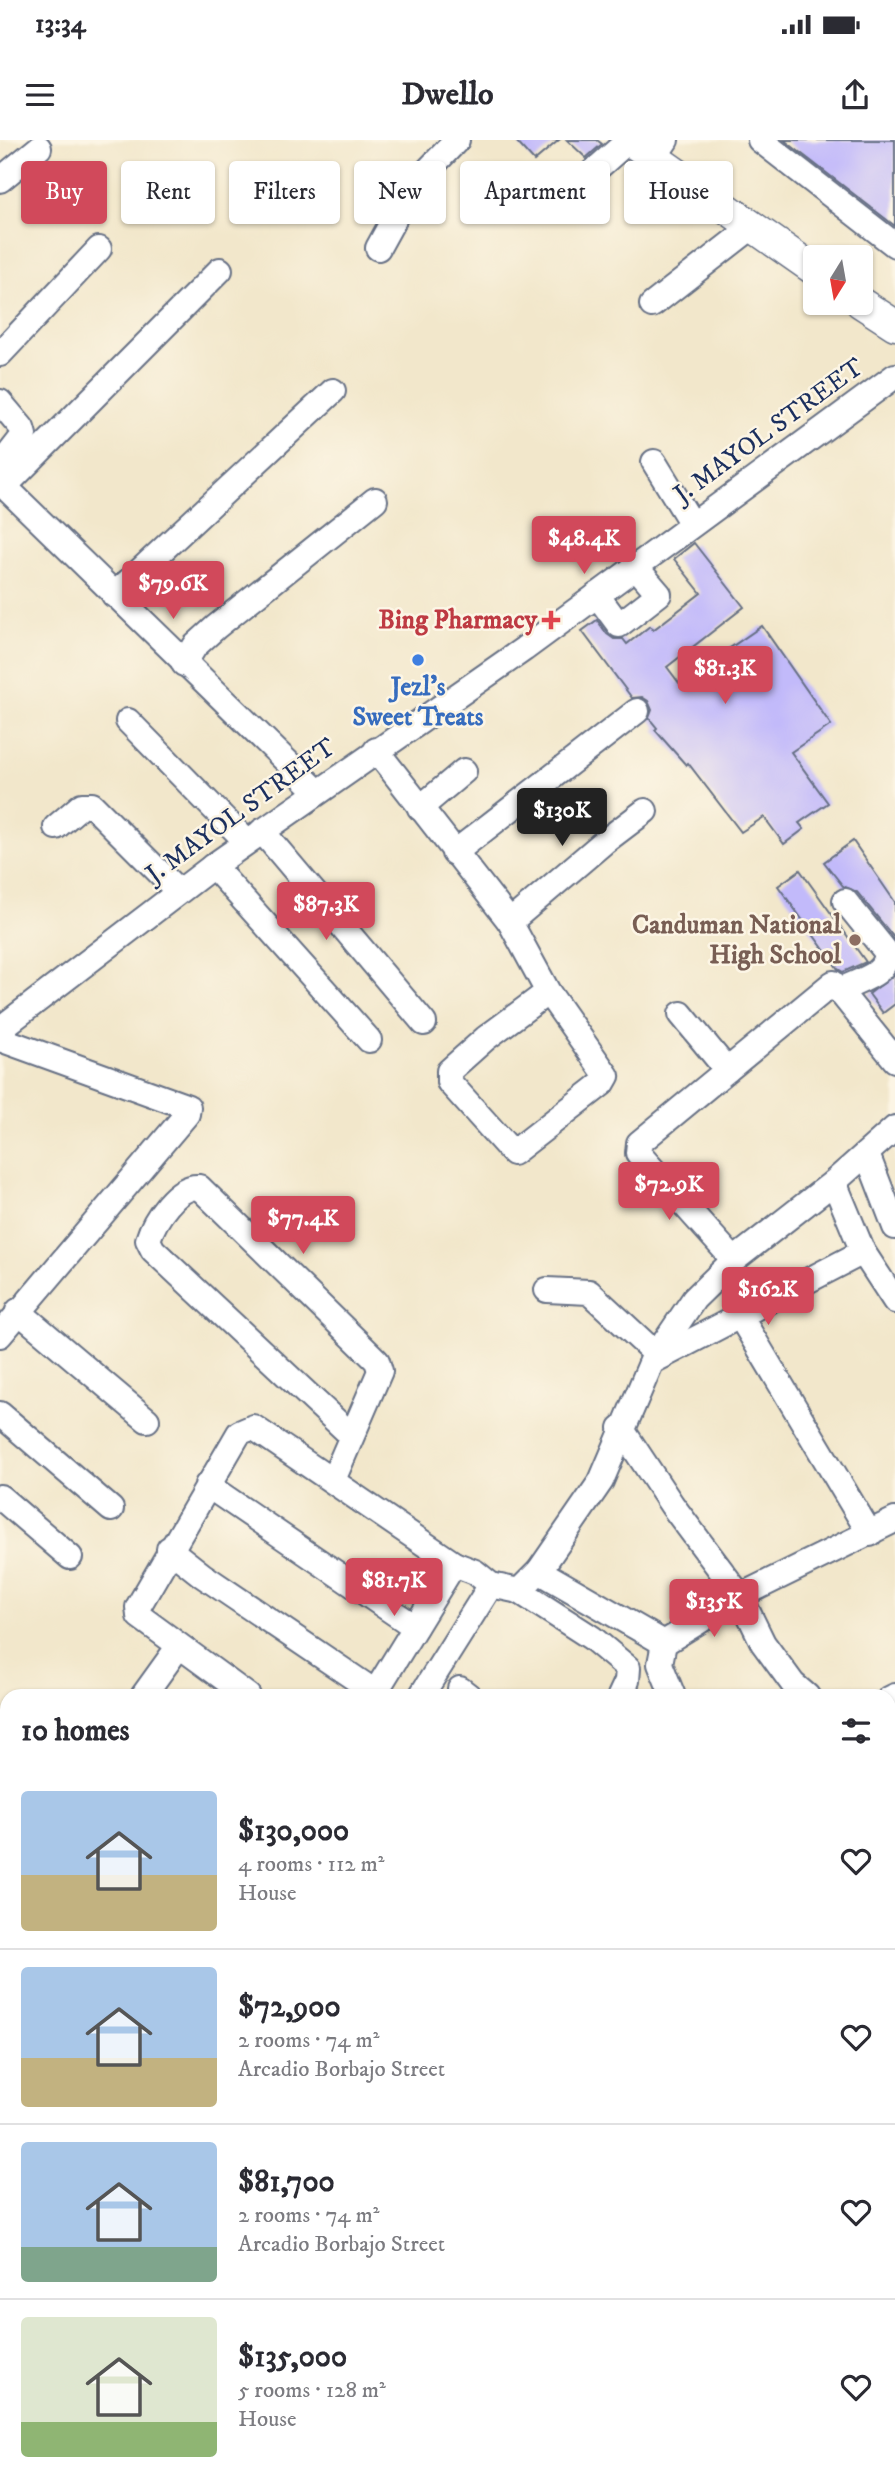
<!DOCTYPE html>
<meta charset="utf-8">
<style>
:root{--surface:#fff;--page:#f7f7f7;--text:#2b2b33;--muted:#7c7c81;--line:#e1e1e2;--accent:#d1495b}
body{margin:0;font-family:"IM FELL DW Pica",serif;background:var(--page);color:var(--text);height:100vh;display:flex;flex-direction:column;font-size:26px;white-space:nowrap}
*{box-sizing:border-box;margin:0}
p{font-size:23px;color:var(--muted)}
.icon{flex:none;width:38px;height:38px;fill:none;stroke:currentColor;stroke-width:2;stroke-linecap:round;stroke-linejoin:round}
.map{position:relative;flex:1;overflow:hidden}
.details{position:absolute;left:0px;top:1549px;width:896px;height:800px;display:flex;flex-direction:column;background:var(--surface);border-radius:21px 21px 0 0;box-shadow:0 2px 5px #0004}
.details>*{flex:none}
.hud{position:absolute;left:21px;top:21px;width:854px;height:63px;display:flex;gap:14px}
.needle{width:46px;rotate:191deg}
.tools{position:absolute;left:803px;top:105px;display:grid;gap:14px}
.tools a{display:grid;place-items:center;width:70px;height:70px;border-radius:7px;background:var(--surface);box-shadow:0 2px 5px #0004;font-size:35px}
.price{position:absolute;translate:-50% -60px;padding:0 16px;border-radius:7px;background:var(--accent);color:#fff;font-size:23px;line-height:46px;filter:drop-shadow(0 2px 4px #0008)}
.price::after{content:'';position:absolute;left:50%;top:42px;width:21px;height:16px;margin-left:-10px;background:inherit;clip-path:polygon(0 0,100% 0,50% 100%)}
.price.selected{background:#222;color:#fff}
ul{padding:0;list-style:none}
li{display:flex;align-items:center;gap:21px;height:175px;padding:0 21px}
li+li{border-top:2px solid var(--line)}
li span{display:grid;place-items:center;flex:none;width:196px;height:140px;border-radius:7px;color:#555}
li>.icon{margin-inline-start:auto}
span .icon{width:84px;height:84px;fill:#fffc;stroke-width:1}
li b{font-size:30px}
h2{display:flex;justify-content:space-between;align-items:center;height:84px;padding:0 21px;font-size:30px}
.pill{padding:0 24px;border-radius:7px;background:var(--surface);box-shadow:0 2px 5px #0004;font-size:24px;line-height:63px}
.pill.selected{background:var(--accent);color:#fff}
.status{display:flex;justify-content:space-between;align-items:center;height:49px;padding:0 35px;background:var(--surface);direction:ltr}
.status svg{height:19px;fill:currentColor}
header{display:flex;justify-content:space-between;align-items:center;height:91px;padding:0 21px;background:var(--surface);font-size:32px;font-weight:800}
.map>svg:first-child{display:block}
</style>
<div class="status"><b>13:34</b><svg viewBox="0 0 49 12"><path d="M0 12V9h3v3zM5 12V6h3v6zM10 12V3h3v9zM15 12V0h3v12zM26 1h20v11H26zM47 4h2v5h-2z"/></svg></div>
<header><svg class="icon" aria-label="menu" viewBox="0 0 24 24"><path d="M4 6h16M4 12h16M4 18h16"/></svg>Dwello<svg class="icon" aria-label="share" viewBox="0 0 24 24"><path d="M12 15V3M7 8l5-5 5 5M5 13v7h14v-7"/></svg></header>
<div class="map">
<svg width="895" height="2348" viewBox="0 0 895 2348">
<rect width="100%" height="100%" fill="#fcf5e5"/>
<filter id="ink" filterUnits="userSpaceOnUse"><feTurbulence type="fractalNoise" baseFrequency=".0143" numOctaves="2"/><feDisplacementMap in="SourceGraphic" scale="14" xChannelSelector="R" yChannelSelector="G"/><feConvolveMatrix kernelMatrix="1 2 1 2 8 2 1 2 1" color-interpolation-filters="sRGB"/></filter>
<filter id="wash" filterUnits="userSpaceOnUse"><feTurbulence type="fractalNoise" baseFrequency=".00686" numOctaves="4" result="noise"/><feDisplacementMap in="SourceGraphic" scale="28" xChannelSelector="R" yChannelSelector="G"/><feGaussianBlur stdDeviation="1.57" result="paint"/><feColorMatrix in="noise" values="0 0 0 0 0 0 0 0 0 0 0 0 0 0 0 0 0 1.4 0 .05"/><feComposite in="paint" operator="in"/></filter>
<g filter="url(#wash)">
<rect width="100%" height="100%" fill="#f2e7cb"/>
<g id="blocks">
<g fill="#c2bafa">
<path d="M515,0H559L534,21Z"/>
<path d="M567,0H597L602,4L586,18Z"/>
<path d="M784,0H895V86Z"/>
<path d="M694,403L744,467L667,527L679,543L762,486L831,585L791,612L828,663L799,683L804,689L784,704L764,677L741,692L688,623L686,625L655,590L657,588L649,578L652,570L648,561L642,557L632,558L582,491L597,480L607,494L614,499H623L627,504L650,486L653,490L701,453L674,419Z"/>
<path d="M853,701L895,762V799L857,752L843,746L824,722Z"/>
<path d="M800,730L866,822L843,832L838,829L778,746Z"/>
<path d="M895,834V864L883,873L869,854Z"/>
</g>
</g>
</g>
<g filter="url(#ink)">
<use href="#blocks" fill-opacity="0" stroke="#666f84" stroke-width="2"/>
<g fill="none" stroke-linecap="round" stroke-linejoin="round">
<g stroke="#666f84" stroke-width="28">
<g id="minor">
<path d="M760,0L895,105"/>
<path d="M654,18L666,0"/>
<path d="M0,40L39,8"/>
<path d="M559,62L629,0"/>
<path d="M378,108L411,48L457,0"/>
<path d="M652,165L752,87"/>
<path d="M0,214L99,109"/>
<path d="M0,262L22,288L24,295L0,326"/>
<path d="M654,322L692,384"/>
<path d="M0,342L317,651"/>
<path d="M5,346L220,130"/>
<path d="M114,455L333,251"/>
<path d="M597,455L619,485L659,454L635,426"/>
<path d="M184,524L195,506L216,487L375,360"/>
<path d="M128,581L246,701"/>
<path d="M376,610L510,782L548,852L607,936L603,943L513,1013L449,942V931L486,898L548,852"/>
<path d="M420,668L464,631"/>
<path d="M56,687L82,665H92L178,751"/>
<path d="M262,691L424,883"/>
<path d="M454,713L637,571"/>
<path d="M213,726L369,900"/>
<path d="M510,782L604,702L645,671"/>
<path d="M839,851C857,840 886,837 887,813L845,761"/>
<path d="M681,874L727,930"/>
<path d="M0,889L213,726L524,509L895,236"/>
<path d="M0,899L188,967L187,974L0,1195"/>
<path d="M867,1014L895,1087"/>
<path d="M834,1042L863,1112L895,1161"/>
<path d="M734,1120L638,1013L639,1003L833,843L895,920"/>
<path d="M547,1150L589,1152L657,1215"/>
<path d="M18,1171L147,1280"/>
<path d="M740,1176L870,1394"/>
<path d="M653,1221L863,1112"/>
<path d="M0,1274L111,1369"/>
<path d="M621,1288L672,1365L740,1456L763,1503L793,1544L807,1556"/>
<path d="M333,1340L380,1231L377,1221L199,1047C177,1045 154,1080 148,1100L153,1110L352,1296"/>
<path d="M207,1345L415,1487"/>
<path d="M0,1357L70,1417"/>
<path d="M169,1409L202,1435L375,1552"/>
<path d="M539,1431L664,1503"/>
<path d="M519,1451L539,1431L601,1341L652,1221L694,1159L734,1120L834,1042L895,988"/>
<path d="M460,1549L469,1556"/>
<path d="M143,1556L179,1506"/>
<path d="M248,1556L139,1476L138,1467L239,1293L253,1287L454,1424L475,1432L491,1445L519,1451L592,1498L628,1528L627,1541L620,1556"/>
<path d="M373,1556L454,1424"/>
<path d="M421,1556L491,1445"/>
<path d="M673,1556L660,1524L664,1503L740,1456L895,1380"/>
<path d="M889,1559L895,1556"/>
<path d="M889,1723L895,1737"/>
<path d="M889,1993L895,1986"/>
<path d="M0,2153L7,2148"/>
<path d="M889,2263L895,2258"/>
<path d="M667,2342L672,2348"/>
<path d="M886,2342L892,2348"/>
<path d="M214,2348L223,2342"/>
<path d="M740,2348L749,2342"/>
</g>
</g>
<g stroke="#666f84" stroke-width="33">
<g id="major">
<path d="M629,0L816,131"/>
<path d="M861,163L895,185"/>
</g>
</g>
<use href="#minor" stroke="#fff" stroke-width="24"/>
<use href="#major" stroke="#fff" stroke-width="30"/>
</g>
</g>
<path fill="#e0444e" stroke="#fcf5e5" stroke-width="2.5" d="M547.5 469.5h7v7h7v7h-7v7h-7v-7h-7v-7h7z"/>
<circle fill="#3f7fe0" stroke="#fcf5e5" stroke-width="2.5" cx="418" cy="520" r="7"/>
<circle fill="#8d6e63" stroke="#fcf5e5" stroke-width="2.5" cx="855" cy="800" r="7"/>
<g text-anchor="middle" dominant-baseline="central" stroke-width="5" stroke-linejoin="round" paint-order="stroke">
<g font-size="26" fill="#1b2f5e" stroke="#fcf5e5">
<text transform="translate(769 291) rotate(-36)">J. MAYOL STREET</text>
<text transform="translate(241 671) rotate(-36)">J. MAYOL STREET</text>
</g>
<g font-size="26" font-weight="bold" fill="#be3a42" stroke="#fcf5e5" text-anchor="end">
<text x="537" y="480">Bing Pharmacy</text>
</g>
<g font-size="26" font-weight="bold" fill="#366cbe" stroke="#fcf5e5">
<text x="418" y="547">Jezl's<tspan x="418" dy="30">Sweet Treats</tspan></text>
</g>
<g font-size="26" font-weight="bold" fill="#785e54" stroke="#fcf5e5" text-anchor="end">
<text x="841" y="785">Canduman National<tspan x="841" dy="30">High School</tspan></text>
</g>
</g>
</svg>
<div class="tools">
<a><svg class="needle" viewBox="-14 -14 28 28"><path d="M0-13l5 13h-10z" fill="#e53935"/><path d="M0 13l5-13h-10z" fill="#7c7c81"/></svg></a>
</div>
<b class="price" style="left:584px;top:436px">$48.4K</b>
<b class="price" style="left:173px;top:481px">$79.6K</b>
<b class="price" style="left:725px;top:566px">$81.3K</b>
<b class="price selected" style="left:562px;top:708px">$130K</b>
<b class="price" style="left:326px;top:802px">$87.3K</b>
<b class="price" style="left:669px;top:1082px">$72.9K</b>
<b class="price" style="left:303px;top:1116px">$77.4K</b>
<b class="price" style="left:768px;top:1187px">$162K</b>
<b class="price" style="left:394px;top:1478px">$81.7K</b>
<b class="price" style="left:714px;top:1499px">$135K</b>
<div class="hud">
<a class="pill selected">Buy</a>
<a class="pill">Rent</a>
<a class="pill">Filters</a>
<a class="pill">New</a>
<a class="pill">Apartment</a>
<a class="pill">House</a>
</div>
<section class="details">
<h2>10 homes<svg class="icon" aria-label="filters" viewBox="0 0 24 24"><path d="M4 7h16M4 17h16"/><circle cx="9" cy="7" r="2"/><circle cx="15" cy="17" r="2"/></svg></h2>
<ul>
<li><span style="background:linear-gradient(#a9c7e8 60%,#c2b280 0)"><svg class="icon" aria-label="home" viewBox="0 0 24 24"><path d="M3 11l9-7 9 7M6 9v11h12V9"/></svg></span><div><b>$130,000</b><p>4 rooms · 112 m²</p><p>House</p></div><svg class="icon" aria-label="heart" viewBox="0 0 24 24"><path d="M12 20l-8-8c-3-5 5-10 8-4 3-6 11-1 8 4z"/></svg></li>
<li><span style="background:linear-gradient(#a9c7e8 65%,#c2b280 0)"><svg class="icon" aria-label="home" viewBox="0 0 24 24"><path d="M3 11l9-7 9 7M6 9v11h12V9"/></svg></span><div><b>$72,900</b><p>2 rooms · 74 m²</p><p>Arcadio Borbajo Street</p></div><svg class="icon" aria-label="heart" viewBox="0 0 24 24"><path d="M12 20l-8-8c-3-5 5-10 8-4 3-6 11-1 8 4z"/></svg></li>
<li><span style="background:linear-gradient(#a9c7e8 75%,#7fa58c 0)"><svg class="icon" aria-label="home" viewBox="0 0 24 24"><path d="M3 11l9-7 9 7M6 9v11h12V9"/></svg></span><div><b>$81,700</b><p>2 rooms · 74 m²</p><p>Arcadio Borbajo Street</p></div><svg class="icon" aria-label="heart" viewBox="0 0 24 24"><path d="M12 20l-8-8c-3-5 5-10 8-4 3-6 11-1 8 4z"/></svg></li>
<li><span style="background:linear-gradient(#dfe7d0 75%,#8fb573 0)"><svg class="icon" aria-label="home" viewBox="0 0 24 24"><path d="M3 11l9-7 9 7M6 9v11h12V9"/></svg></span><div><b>$135,000</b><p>5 rooms · 128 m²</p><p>House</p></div><svg class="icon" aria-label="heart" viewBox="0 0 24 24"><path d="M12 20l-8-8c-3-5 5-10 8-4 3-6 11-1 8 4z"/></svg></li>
</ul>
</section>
</div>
